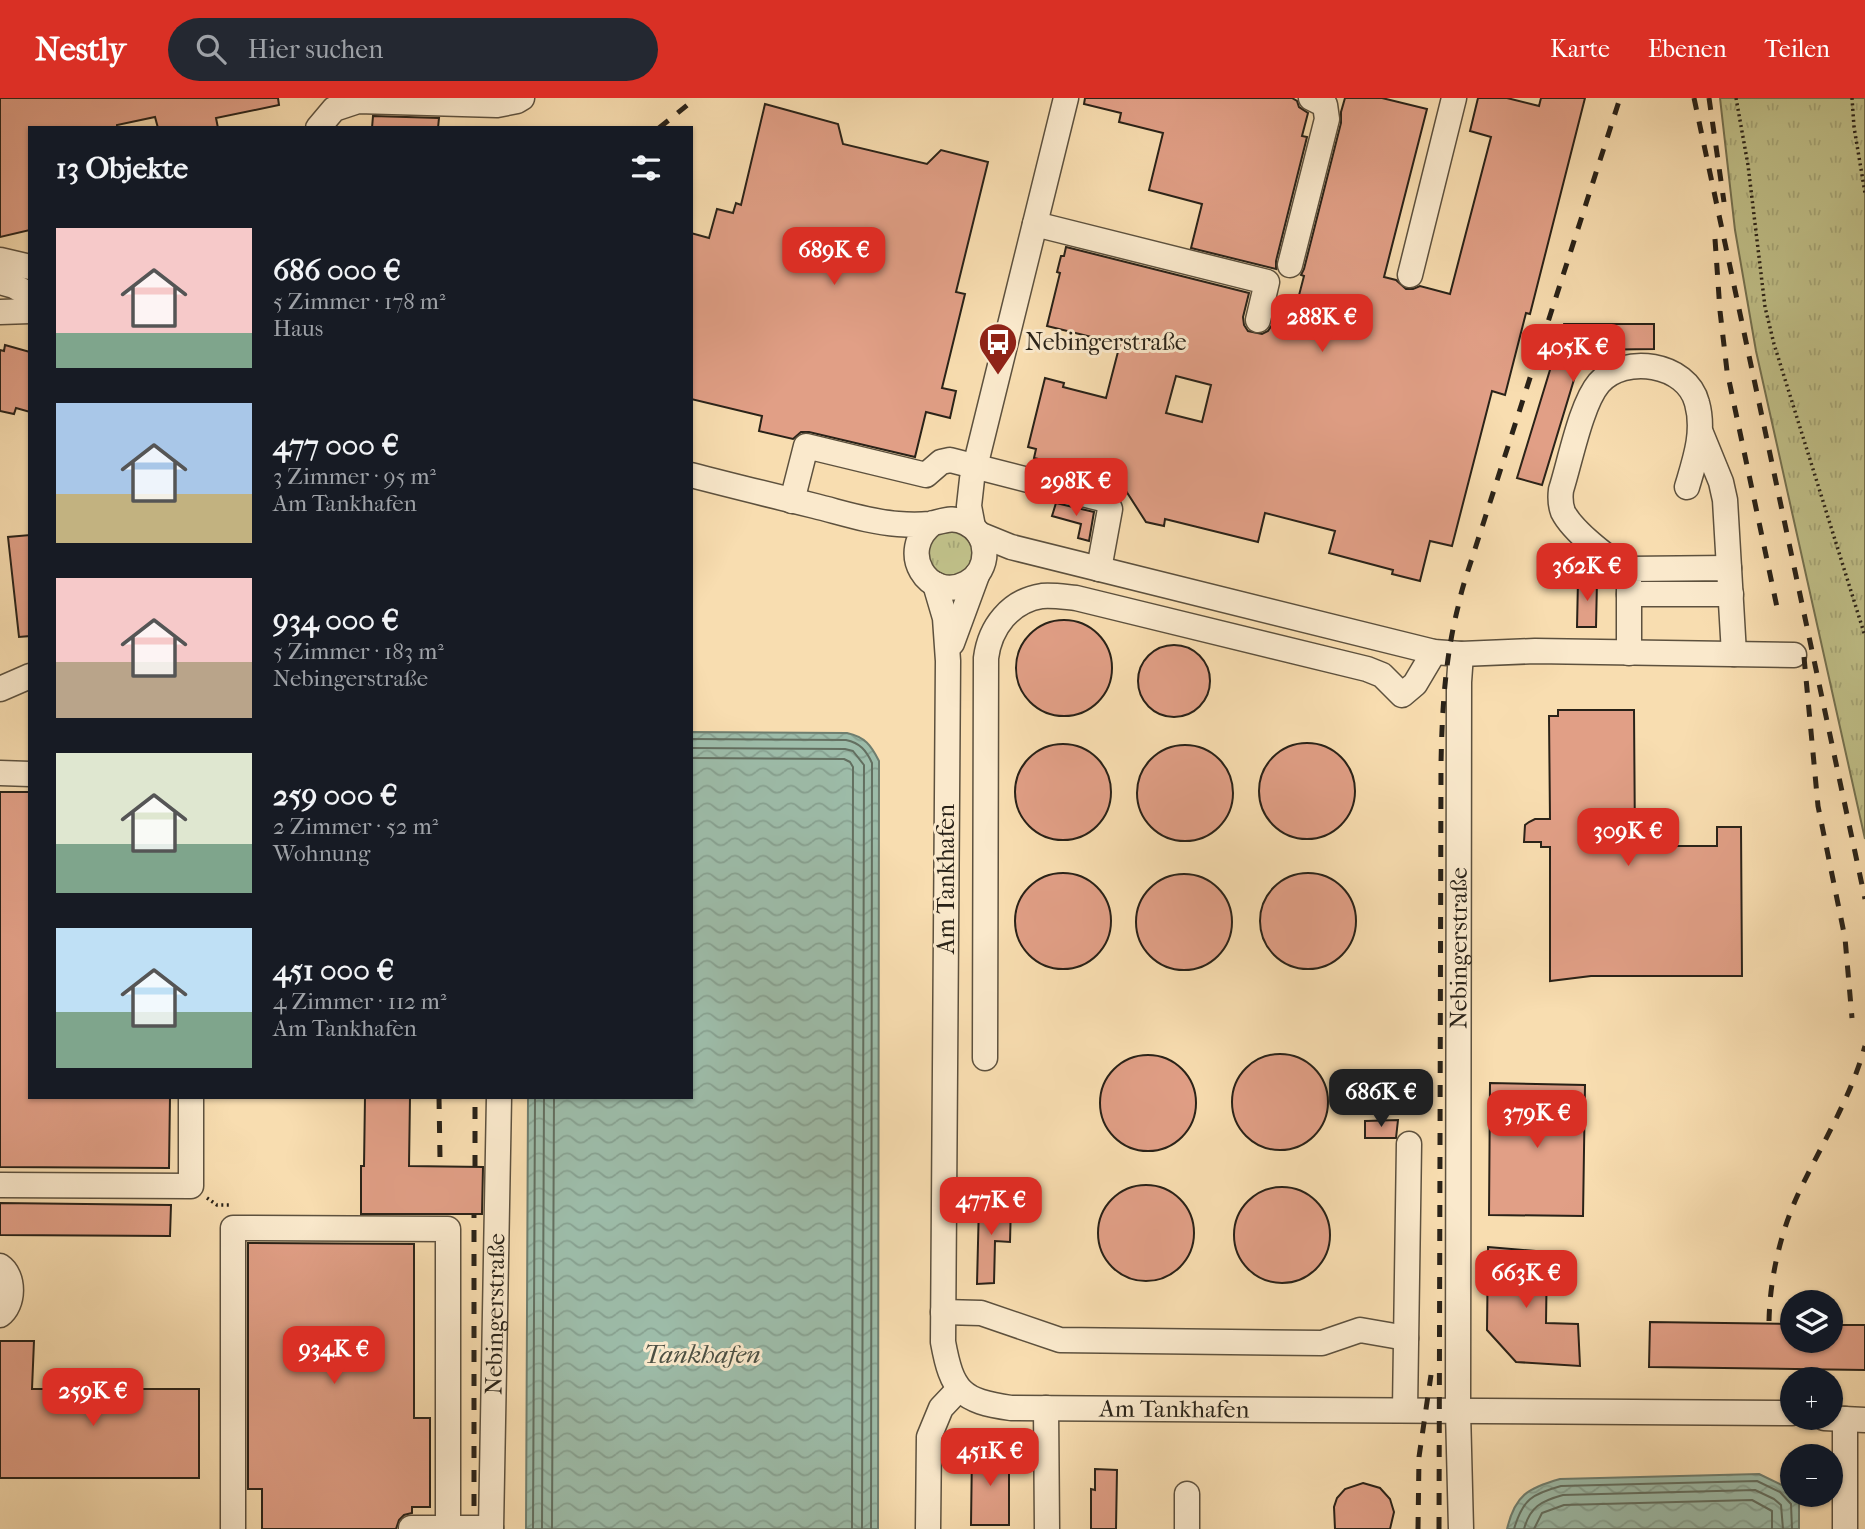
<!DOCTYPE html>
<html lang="de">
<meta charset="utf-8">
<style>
:root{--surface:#171b24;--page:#242831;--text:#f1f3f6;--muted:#9ea1a6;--accent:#d93025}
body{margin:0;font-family:"IM FELL French Canon",serif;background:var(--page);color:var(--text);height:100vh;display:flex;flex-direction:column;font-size:26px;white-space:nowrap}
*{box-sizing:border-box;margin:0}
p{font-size:23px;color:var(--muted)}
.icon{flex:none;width:38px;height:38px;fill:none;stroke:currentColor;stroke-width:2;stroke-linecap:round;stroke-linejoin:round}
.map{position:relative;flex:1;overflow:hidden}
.side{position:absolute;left:28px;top:28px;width:665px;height:973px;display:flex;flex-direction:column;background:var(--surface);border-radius:0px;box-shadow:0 2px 5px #0004}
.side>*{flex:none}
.fabs{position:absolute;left:1780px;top:1192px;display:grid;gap:14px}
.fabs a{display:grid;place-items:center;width:63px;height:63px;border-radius:50%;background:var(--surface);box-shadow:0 2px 5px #0004;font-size:35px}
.price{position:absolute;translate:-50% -60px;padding:0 16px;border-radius:14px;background:var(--accent);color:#fff;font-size:23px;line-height:46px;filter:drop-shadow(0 2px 4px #0008)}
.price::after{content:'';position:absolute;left:50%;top:42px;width:21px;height:16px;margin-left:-10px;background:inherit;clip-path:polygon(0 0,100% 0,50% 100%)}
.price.active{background:#222;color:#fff}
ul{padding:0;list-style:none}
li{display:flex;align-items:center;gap:21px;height:175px;padding:0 28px}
li span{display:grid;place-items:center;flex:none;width:196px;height:140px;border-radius:0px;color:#555}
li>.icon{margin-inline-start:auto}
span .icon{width:84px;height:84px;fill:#fffc;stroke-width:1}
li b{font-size:30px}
h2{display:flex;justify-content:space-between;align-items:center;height:84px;padding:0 28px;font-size:30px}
header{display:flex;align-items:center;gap:42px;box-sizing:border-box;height:98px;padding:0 35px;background:var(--accent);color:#fff}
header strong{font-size:33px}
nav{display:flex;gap:38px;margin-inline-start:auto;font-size:24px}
.search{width:490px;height:63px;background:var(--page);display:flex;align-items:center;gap:18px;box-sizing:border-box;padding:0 24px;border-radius:38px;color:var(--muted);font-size:26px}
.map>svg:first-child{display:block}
</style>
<header>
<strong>Nestly</strong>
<div class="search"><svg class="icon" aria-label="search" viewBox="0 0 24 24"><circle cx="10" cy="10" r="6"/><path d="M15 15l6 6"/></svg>Hier suchen</div>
<nav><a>Karte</a><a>Ebenen</a><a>Teilen</a></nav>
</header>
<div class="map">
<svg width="1865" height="1431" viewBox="0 0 1865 1431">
<defs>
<pattern id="grass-tufts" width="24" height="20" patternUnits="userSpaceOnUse" patternTransform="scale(1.75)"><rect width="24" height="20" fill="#c0c089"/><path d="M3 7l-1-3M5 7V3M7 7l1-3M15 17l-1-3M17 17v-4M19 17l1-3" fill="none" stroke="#a5a576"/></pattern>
<pattern id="water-waves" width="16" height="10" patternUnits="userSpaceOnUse" patternTransform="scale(1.75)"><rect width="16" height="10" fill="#9dbca9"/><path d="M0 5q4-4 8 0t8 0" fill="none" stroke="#87a191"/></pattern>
</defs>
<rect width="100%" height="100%" fill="#f8ddb0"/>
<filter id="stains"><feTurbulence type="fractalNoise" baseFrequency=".00286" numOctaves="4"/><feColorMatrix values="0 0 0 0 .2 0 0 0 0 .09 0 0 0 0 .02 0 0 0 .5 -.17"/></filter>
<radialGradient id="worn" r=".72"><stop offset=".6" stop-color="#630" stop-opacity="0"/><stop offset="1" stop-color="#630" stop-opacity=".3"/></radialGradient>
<g fill="url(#grass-tufts)" stroke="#747150" stroke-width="2">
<path d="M1720,0H1865V741L1756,253L1735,132Z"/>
<circle cx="951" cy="455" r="23"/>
</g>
<g fill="url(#water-waves)" stroke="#6f7e6f" stroke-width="2">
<path d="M691,634L847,635C865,639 871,647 879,663L878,1431H526L528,999H691Z"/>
<path d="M1759,1376L1784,1388L1799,1404V1431H1507C1515,1397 1528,1390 1560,1381Z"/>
</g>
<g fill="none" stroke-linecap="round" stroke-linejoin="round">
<g stroke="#636f60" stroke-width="2">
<path d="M691,641L846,642C860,645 866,652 872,665L871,1431"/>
<path d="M691,650L845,651L853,653L864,667L862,1431"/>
<path d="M691,660L844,661L850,664L853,669L852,1431"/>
<path d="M533,1431L535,999"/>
<path d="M542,1431L544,999"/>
<path d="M552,1431L554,999"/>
<path d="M1514,1431C1523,1401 1532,1396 1561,1388L1757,1383L1780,1394L1791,1406L1792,1431"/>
<path d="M1524,1431C1530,1409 1541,1403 1563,1397L1755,1392L1774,1401L1781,1407L1783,1431"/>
<path d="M1534,1431L1542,1415L1564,1407L1752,1402L1772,1413V1431"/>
</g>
</g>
<g fill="#e19f86" stroke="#292218" stroke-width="2" fill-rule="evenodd">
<path d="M0,0H278L279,7L216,20L218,30H158L155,19L117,27V30H30V132L0,139Z"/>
<path d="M1085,0H1292L1297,3L1299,9L1308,15L1302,38L1307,39L1276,163V171L1191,150L1202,106L1149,92L1163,35L1119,24L1121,15L1084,6Z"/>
<path d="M1345,0H1382L1427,11L1384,179L1396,182L1406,191H1413L1420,188L1450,196L1491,39L1470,33L1478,0H1507L1539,8L1541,0H1585L1530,216L1526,215L1505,297L1492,293L1452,448L1430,443L1420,483L1392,476L1393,472L1329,455L1335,433L1265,415L1258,444L1165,421L1164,428L1146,424L1117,379L1034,360L1036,351L1028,349L1045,280L1064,285L1063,289L1106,300L1120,246L1047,228L1060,175L1057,174L1061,158H1064L1066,149L1249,195L1243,219L1244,227L1248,233L1262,236L1268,233L1272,227L1290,232L1304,178L1301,177L1304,171L1341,25V14ZM1176,278L1211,287L1202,324L1166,315Z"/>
<path d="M765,6L838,26L843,46L927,66L941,52L988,64L956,194L965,196L942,290L956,293L950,320L926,314L915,359L809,334H801L793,341L759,333L762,318L691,301V135L709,140L717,111L733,115L736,105L741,107Z"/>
<path d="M373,18L439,20L438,30H372Z"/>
<path d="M1564,226H1654V251L1583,252L1542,387L1517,380Z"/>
<path d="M5,247L30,254V314L16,310L14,316L0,313V252L4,253Z"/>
<path d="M1056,405L1094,414L1089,443L1078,440L1081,426L1052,418Z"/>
<path d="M30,437V538L19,539L8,439Z"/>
<path d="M1578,482H1597L1596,529H1577Z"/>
<circle cx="1064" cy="570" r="48"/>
<circle cx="1174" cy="583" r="36"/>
<path d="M1558,612H1634L1635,748H1717V729H1741L1742,878H1591L1550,883V749H1541V744H1524L1525,727L1529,724L1535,721H1550L1549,618H1558Z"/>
<circle cx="1307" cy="693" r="48"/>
<circle cx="1063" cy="694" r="48"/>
<circle cx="1185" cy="695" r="48"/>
<path d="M0,694H30V999H170L169,1070L0,1069Z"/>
<circle cx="1308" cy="823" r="48"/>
<circle cx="1063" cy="823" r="48"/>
<circle cx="1184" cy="824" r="48"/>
<circle cx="1280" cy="1004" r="48"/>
<circle cx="1148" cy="1005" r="48"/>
<path d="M1490,985L1585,987L1583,1118L1489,1117Z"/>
<path d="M365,999H410L409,1068L483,1069L482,1116H361V1068H364Z"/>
<path d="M1398,1022L1396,1040H1365V1023Z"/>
<circle cx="1146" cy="1135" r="48"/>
<circle cx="1282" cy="1137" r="48"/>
<path d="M0,1105L171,1107L170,1138L0,1137Z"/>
<path d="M979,1105L1011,1106L1010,1144L995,1143L994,1185L977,1186Z"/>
<path d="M248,1145L414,1146V1320H430V1409H412V1415L404,1417L399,1422L396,1431H262V1391H248Z"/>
<path d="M1488,1149L1547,1154L1546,1225L1578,1226L1580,1268L1516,1264L1487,1232Z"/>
<path d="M1650,1224L1792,1226V1242H1830V1227H1865V1272L1649,1269Z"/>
<path d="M0,1243H34L32,1291H199V1380H0Z"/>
<path d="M972,1352H1009V1427H971Z"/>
<path d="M1095,1371L1117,1372L1116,1431H1091V1391L1095,1392Z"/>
<path d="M1363,1385L1380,1390L1390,1401L1394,1414L1390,1431H1335L1334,1409L1337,1400L1345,1391Z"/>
</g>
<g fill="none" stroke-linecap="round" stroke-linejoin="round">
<g stroke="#5d513e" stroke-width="27">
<g id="minor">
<path d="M318,30L334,11L358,3L497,7L517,3L522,0"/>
<path d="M1035,126L1267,184L1258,222"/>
<path d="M0,162L30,169"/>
<path d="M1290,167L1327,21L1325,7L1311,0"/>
<path d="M1410,177L1454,0"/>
<path d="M0,184L14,188L30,197"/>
<path d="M0,214L30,213"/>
<path d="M1701,335L1721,384L1725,402L1729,470"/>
<path d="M691,377C733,388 774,398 815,408C843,415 870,424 898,426C909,427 920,427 930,426C943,423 953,418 966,425C991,437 990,472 967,485C928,506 896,452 933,425"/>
<path d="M792,403L806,348L926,377L941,364L950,362L1106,402L1110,411L1099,471"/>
<path d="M973,429L969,408L972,381L1066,0"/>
<path d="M979,436L1011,449L1434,554L1461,556L1535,553L1794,557"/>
<path d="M1629,471C1610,464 1572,432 1563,414C1560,406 1560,400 1561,392C1570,364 1581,306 1599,285C1624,256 1687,265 1697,305C1705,334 1695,362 1687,389"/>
<path id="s1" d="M935,486L945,520L948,563L943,1244C952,1293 961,1303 1011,1310L1792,1315"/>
<path d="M1629,496H1731"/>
<path d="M952,545L977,477"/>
<path d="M1629,555V471L1729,470L1734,556"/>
<path d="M0,591L30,578"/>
<path d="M0,675L30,676"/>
<path d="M985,960L986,560C990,529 1010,503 1042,498C1053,497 1065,499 1076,500L1367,571L1382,577L1402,597L1415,586L1434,554"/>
<path d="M0,1087L191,1088V999"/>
<path d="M0,1168C15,1178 14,1207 0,1217"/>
<path d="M943,1214L981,1215L1060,1242L1322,1245L1360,1232L1406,1240"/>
<path d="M1046,1310L1047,1431"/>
<path d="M1405,1312L1409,1046"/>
<path d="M1824,1320L1865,1322"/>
<path d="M1187,1396V1431"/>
<path d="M411,1430H448"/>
<path d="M233,1431V1130L448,1131V1430H491"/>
<path id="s2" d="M491,1431L499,999"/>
<path d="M928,1431L929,1339L941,1310L958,1292"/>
<path id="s3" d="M1461,1431L1458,1313L1459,584L1461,556"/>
<path d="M1845,1431V1321"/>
</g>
</g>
<g stroke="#292218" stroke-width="3.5" stroke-dasharray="2 3.5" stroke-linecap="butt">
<path d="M1736,0L1748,67L1765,209L1774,246L1865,538"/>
<path d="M1852,0L1854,29L1865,95"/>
<path d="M207,1100L217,1107H232"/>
</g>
<use href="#minor" stroke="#fae9cc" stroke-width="24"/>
<g stroke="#292218" stroke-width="5" stroke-dasharray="12 12" stroke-linecap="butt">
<path d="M1694,0L1865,801"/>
<path d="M1709,0L1724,104"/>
<path d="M659,30L696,0"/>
<path d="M1715,141L1720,213L1727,273L1778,514"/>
<path d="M1804,559L1818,708L1845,840L1852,920"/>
<path d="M439,999L440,1060"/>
<path d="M475,1069V999"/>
<path d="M1769,1223C1770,1178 1781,1132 1800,1092C1823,1044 1851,999 1865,948"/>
<path d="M474,1408V1116"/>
<path d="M1418,1431L1419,1359L1431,1277"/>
<path d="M1439,1431L1441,666C1442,613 1445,560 1458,509C1462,489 1469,470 1475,451L1620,0"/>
</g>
</g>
<defs>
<g id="bus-pin" transform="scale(2.0125)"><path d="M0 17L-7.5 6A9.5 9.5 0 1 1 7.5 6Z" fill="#8f2418" stroke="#fae9cc"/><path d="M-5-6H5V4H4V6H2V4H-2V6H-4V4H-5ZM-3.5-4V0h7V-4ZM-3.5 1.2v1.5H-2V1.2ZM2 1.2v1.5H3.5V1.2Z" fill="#fff"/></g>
</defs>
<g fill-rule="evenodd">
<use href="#bus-pin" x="998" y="244"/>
</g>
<g text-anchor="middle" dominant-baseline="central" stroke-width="6" stroke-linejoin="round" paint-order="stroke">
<g font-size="24" fill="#292218" stroke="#fae9cc" text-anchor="start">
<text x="1025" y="244">Nebingerstraße</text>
</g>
<g font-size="24" fill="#292218" stroke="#fae9cc">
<text transform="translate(946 781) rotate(-90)">Am Tankhafen</text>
<text stroke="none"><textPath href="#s3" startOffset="581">Nebingerstraße</textPath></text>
<text stroke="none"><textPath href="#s2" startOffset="215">Nebingerstraße</textPath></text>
<text stroke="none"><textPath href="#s1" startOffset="1029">Am Tankhafen</textPath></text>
</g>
<g font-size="26" font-style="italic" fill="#4c5044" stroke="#fae9cc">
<text x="702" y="1256">Tankhafen</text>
</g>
</g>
<rect width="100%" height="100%" filter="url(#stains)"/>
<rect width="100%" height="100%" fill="url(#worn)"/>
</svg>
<div class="fabs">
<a><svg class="icon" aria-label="layers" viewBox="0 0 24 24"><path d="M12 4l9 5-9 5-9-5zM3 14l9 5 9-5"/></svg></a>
<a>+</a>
<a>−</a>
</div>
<b class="price" style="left:834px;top:189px">689K €</b>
<b class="price" style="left:1322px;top:256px">288K €</b>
<b class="price" style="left:1573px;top:286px">405K €</b>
<b class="price" style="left:1076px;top:420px">298K €</b>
<b class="price" style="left:1587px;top:505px">362K €</b>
<b class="price" style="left:1628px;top:770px">309K €</b>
<b class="price active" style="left:1381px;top:1031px">686K €</b>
<b class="price" style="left:1537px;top:1052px">379K €</b>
<b class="price" style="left:991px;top:1139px">477K €</b>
<b class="price" style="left:1526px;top:1212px">663K €</b>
<b class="price" style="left:334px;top:1288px">934K €</b>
<b class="price" style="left:93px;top:1330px">259K €</b>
<b class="price" style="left:990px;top:1390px">451K €</b>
<section class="side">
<h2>13 Objekte<svg class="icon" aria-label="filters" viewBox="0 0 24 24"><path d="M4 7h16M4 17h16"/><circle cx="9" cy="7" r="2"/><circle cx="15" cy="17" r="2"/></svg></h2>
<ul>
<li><span style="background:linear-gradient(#f6c9c9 75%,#7fa58c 0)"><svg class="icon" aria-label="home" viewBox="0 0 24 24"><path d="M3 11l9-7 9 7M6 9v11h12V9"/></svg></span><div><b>686 000 €</b><p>5 Zimmer · 178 m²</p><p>Haus</p></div></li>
<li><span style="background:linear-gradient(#a9c7e8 65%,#c2b280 0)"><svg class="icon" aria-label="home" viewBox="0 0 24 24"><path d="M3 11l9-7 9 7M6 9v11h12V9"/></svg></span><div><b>477 000 €</b><p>3 Zimmer · 95 m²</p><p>Am Tankhafen</p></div></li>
<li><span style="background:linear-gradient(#f6c9c9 60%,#b9a48a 0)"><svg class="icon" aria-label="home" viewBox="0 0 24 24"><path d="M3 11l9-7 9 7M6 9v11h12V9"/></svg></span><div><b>934 000 €</b><p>5 Zimmer · 183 m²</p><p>Nebingerstraße</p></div></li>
<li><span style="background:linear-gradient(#dfe7d0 65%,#7fa58c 0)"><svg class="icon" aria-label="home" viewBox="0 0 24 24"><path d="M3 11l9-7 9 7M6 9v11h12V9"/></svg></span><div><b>259 000 €</b><p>2 Zimmer · 52 m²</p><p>Wohnung</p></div></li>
<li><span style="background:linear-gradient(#bfe0f5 60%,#7fa58c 0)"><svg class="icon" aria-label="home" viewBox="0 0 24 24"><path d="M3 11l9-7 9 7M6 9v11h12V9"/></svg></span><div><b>451 000 €</b><p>4 Zimmer · 112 m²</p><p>Am Tankhafen</p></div></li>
</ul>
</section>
</div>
